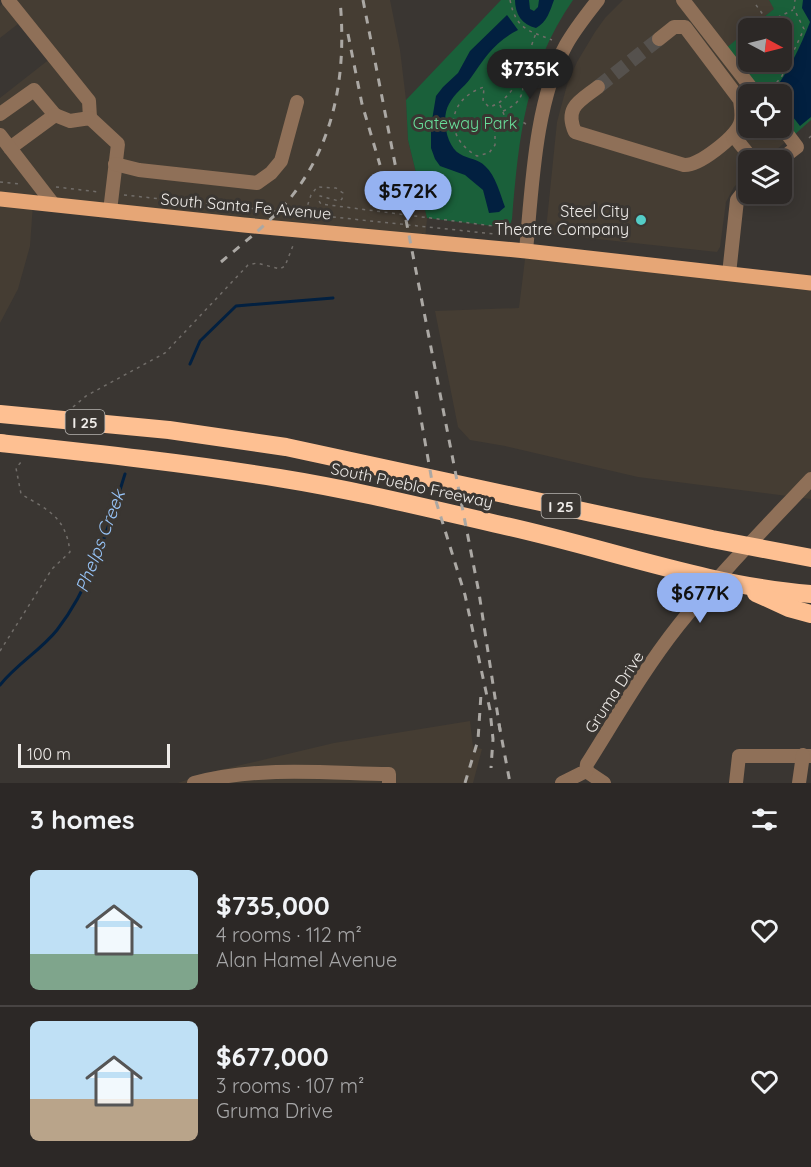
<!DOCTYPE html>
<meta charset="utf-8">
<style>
:root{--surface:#2c2826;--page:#34302e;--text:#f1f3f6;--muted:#a6a6a7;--line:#484443;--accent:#95b2f1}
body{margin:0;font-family:Quicksand,sans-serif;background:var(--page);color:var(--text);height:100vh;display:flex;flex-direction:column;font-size:22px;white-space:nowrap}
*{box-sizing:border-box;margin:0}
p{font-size:20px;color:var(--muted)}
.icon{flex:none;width:33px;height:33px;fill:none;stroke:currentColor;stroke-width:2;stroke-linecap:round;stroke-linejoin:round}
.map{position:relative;height:783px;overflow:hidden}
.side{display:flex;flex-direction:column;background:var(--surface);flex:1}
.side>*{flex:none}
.needle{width:39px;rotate:97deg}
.controls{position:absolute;left:738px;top:18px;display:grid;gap:12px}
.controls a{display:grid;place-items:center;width:54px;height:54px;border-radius:9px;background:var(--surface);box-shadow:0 3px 15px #0003,0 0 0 2px var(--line);font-size:30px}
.scale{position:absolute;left:18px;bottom:15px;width:152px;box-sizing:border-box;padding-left:6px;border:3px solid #eeebe8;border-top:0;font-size:16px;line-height:21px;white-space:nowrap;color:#eeebe8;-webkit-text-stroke:4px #3a3632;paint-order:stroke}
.price{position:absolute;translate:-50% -51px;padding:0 14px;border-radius:21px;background:var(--accent);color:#111;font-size:20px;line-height:39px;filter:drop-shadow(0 2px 3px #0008)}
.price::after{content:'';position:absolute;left:50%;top:36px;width:18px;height:14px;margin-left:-9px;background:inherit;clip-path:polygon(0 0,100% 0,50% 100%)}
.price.selected{background:#222;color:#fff}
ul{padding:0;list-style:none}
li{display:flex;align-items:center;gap:18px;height:150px;padding:0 30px}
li+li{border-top:2px solid var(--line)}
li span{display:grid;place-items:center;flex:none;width:168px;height:120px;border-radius:9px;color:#555}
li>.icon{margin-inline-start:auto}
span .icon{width:72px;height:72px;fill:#fffc;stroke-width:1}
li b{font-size:26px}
h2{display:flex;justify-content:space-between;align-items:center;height:72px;padding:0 30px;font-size:26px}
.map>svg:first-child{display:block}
</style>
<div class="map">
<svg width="811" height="783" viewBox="0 0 811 783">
<rect width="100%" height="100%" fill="#3a3632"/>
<g fill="#453d33">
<path d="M7,0H390L400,50L406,100L408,140L427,218L425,240L33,204L30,246L18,289L0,323V98L51,58L23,20L0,38V6Z"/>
<path d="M623,0H769L775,9L748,28V128H782V120L794,135L764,160H748V173L734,187L726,202L720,247L717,252L551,234L546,230L557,122L567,85L577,62L595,32L605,18Z"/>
<path d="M526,251L811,283V499L638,477L505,446L470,440L458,427L435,311L519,308Z"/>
<path d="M470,721L473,747L482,749L473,783H178L207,773L334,743Z"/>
</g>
<g fill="#1a603a">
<path d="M501,0H573C525,70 519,136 512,219L510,225L493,226L427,218L408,140L406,100Z"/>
<path d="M769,0H811V120L794,135L782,120V94H761L725,49L748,30V62H782V28H750L774,9Z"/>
</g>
<g fill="#022040">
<path d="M515,0H529L530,9L534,11L538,7L539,0H554C550,11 547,22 536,28C522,25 515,14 515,0Z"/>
<path d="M803,0H811V117L800,126L782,103V94H774L773,92C789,70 800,48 810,22L802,8Z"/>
<path d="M507,15L518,30C494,42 485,58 470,79C464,87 454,94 449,104C441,117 446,146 460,154C468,159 479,159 485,166C496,176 500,194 505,207L499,212L489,213L483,190L465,175L440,166L435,159L431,148V126L436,96L443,87L458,73L470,51Z"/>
</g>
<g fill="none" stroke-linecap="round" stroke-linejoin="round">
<g stroke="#022040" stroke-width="3">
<path d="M190,364L200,341L236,306L333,298"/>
<path d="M0,685C17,664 41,650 57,630C92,585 108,528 125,474"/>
</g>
<path stroke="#55514d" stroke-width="14" stroke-dasharray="14 7" stroke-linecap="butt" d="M598,87L659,39"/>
<g stroke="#716d69" stroke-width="1.5" stroke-dasharray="3 4.5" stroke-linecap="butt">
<path d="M510,0C516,29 527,30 552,40"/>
<path d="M756,5L767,20H772L793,10"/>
<path d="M771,94L769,92L782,76L804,29L794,9L795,0"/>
<path d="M500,105L505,117"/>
<path d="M782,108L788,117"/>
<path d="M503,111C515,106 523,99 523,85L518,78"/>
<path d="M526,124L519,120L505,118L495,126V145L489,153L477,156C443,137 447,99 484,87L483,101L489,107C518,99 526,59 536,33"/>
<path d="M809,138L811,136"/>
<path d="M0,182L21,184"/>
<path d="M56,187L99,192"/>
<path d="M124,195L504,235L513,233"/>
<path d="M303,219L311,195L317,187L336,188L343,193L342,199L339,201L320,196L319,201L321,204L493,226L512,229L514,232"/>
<path d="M73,407L86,396L165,353L248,265L257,263L280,269L285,266L294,243"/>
<path d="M0,651L52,569L70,552C66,517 48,510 21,494L16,468L22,461"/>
</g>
<g stroke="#8f7058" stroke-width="14">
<path d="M8,0L89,101L90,118"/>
<path d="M683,0L756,94"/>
<path d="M598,87C580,101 564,107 575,132L684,165C699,166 734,138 740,124C743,117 741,108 740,100L685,27H674L659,39"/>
<path d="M0,114L34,90L55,115L10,148"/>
<path d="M55,115L70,121L90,118L118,144L110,211"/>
<path d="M0,135L54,205"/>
<path d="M733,135L753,160"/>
<path d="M780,160L797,147L782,127"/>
<path d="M115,164L139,170L257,183L271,173L281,161L297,102"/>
<path d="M526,251C532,187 535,101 566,45C575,29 587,14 598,0"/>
<path d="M729,274L737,200L748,186"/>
<path d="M586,771L604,783"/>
<path d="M194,783C257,766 324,773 389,774V783"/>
<path d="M562,783L586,771L587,764C616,718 644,669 678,626C719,574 766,527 811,479"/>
<path d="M736,783L739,756H811"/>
<path d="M799,783L803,755"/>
</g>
<path stroke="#e6a676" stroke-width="15" d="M0,199L244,225L526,251L811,283"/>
<g stroke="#fec092" stroke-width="18">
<path d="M0,414L169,430L286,447L712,539L811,558"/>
<path d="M0,443C93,453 187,463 279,478C354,490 427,508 501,525C603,547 707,586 811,594"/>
<path d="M756,593L789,608L811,614"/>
</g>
<g stroke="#aba8a4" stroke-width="3" stroke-dasharray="8 8" stroke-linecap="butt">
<path d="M363,0L479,593L500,730"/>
<path d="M348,34L362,104L380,165"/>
<path d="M221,262C248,239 280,215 300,185C338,130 346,64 340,0"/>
<path d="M416,391L435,498L465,595L490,710L493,739L491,768"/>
<path d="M499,724L510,783"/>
<path d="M465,783L478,740L481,694"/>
</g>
</g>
<circle fill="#54cdc7" stroke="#3a3632" stroke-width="2" cx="641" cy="220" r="6"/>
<g text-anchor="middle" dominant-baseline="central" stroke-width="6" stroke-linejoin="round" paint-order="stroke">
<g fill="#3a3632" stroke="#b8b5b1" stroke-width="1.5">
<rect x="65.5" y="410" width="39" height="24" rx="4.5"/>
<rect x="541.5" y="494" width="39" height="24" rx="4.5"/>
</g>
<g font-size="15" font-weight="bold" fill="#eeebe8">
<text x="85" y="422">I 25</text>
<text x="561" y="506">I 25</text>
</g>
<g font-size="16" fill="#69df9a" stroke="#3a3632">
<text x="465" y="123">Gateway Park</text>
</g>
<g font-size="16" fill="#eeebe8" stroke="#3a3632">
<text transform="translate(246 206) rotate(5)">South Santa Fe Avenue</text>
<text transform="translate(412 485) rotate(12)">South Pueblo Freeway</text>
<text transform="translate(614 692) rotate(-57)">Gruma Drive</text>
</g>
<g font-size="16" fill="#eeebe8" stroke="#3a3632" text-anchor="end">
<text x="629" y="211">Steel City<tspan x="629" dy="18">Theatre Company</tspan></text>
</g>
<g font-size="18" font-style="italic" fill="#98c5f9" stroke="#3a3632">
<text transform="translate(100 541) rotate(-69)">Phelps Creek</text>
</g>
</g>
</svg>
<div class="controls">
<a><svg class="needle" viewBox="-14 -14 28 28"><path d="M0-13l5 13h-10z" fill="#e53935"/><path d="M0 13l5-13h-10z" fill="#a6a6a7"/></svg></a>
<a><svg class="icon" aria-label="locate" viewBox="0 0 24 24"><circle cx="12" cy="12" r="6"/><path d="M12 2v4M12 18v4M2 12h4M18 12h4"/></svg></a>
<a><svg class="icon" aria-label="layers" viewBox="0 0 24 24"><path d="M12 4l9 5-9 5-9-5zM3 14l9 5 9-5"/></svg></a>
</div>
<div class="scale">100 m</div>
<b class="price selected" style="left:530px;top:100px">$735K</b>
<b class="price" style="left:408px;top:222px">$572K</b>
<b class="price" style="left:700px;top:624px">$677K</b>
</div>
<section class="side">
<h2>3 homes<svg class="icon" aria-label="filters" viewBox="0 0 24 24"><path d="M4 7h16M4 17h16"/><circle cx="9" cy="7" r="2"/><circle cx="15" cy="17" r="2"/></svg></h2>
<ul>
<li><span style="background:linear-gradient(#bfe0f5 70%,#7fa58c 0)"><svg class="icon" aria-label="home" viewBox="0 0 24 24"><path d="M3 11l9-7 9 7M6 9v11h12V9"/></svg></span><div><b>$735,000</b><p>4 rooms · 112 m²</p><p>Alan Hamel Avenue</p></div><svg class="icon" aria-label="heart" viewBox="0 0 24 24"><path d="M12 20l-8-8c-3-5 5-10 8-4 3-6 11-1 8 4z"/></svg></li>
<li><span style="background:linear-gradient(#bfe0f5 65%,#b9a48a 0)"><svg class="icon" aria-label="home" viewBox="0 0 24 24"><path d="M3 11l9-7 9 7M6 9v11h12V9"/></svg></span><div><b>$677,000</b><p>3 rooms · 107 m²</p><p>Gruma Drive</p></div><svg class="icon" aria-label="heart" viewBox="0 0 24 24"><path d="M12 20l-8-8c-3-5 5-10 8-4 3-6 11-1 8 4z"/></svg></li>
</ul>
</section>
